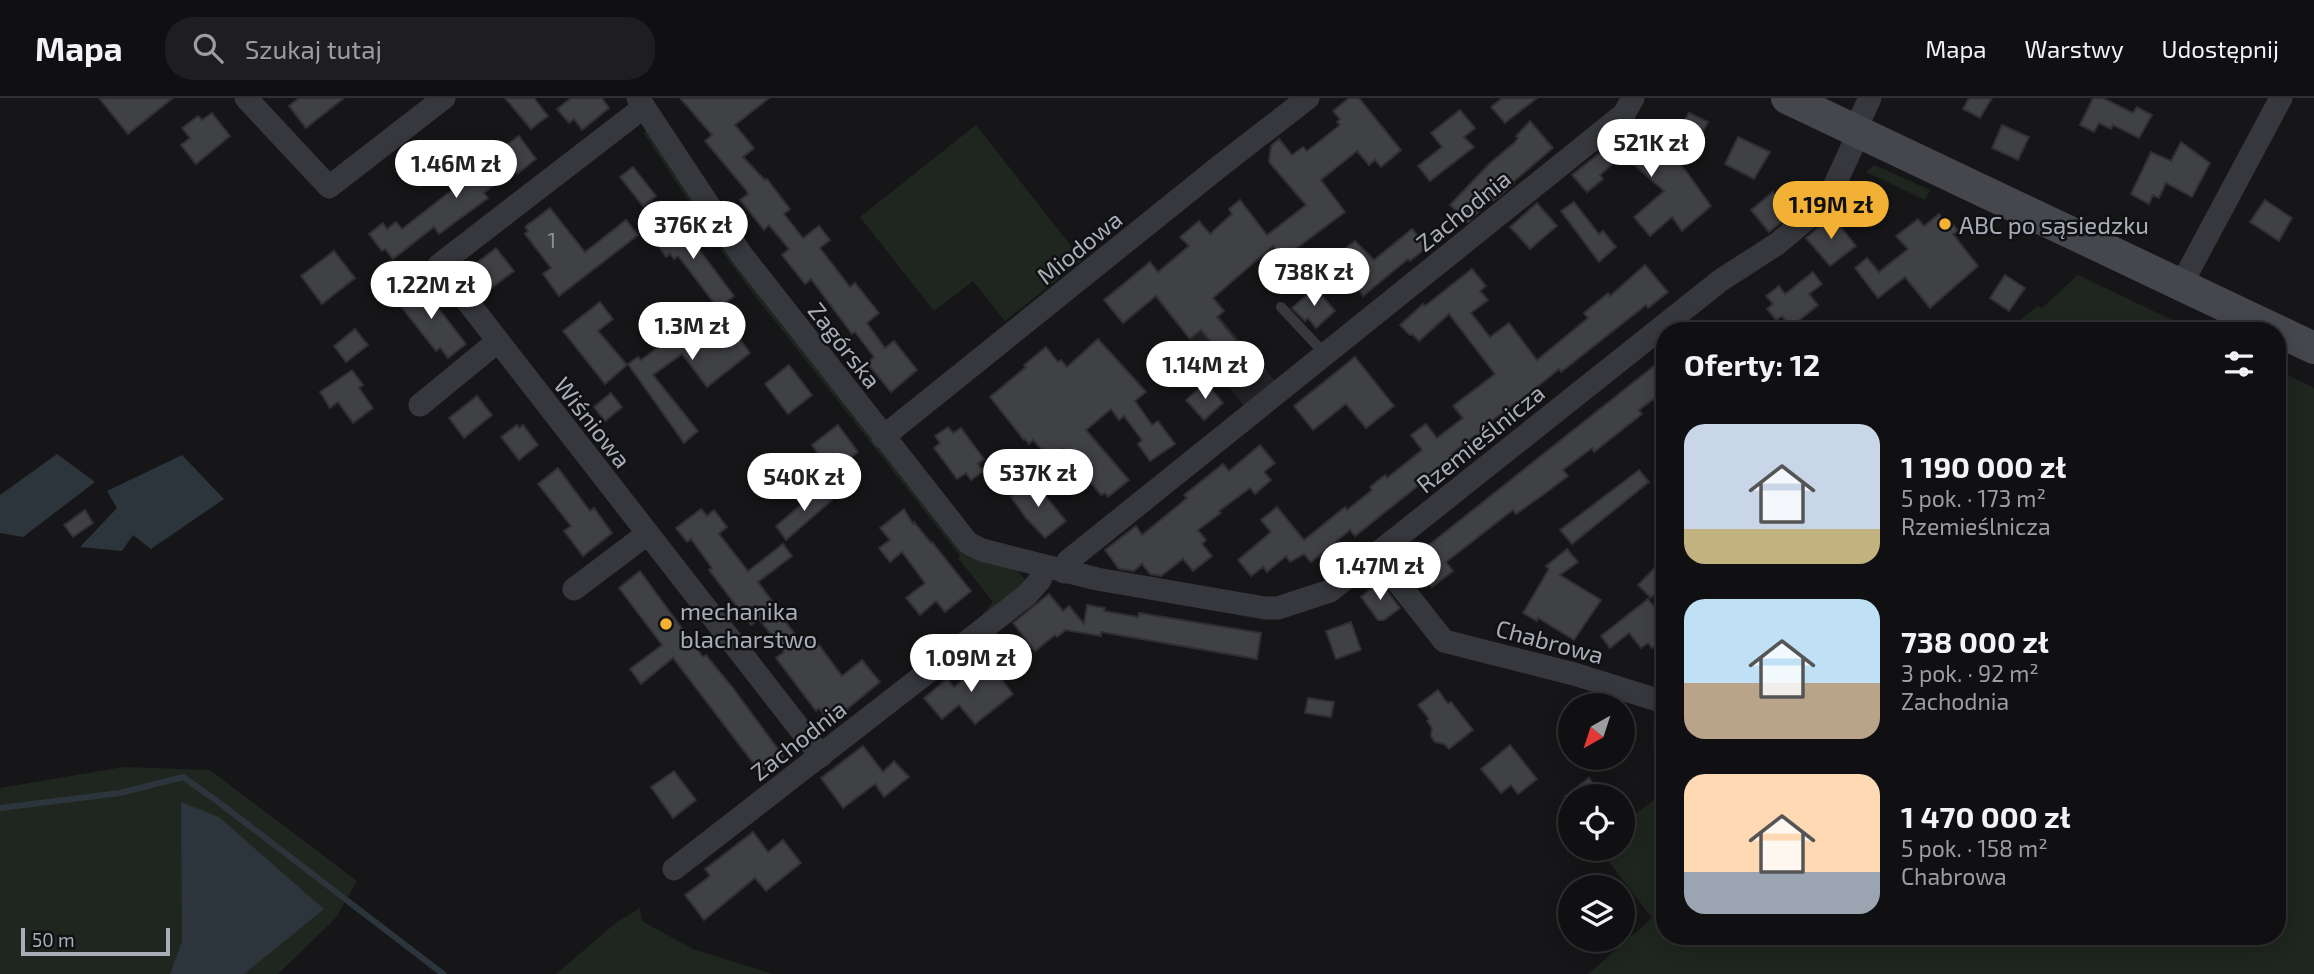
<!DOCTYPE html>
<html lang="pl">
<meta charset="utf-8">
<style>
:root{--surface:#101012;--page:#1e1e20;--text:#f1f3f6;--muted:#9c9d9f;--line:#303032;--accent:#f2b134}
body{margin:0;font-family:"Exo 2",sans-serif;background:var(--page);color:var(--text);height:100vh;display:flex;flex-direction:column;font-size:26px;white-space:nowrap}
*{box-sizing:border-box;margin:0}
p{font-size:23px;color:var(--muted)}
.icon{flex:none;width:38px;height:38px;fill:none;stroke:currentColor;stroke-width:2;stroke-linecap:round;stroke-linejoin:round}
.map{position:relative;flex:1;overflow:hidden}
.panel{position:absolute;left:1656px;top:224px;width:630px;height:623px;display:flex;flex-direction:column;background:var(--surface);border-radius:28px;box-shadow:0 4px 18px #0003,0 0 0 2px var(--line)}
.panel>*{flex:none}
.needle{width:46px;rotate:219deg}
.fabs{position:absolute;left:1558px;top:595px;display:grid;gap:14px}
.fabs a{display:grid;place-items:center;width:77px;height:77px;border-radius:50%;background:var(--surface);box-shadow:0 4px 18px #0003,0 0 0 2px var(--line);font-size:35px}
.scale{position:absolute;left:21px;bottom:18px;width:149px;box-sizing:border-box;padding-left:7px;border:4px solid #a8adb8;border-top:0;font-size:19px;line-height:24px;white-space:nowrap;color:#a8adb8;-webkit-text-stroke:5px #111113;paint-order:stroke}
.price{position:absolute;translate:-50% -60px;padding:0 16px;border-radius:24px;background:#fff;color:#222;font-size:23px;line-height:46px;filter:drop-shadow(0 2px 4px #0008)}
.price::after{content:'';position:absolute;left:50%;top:42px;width:21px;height:16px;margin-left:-10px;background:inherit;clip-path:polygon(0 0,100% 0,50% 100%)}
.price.current{background:var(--accent);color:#111}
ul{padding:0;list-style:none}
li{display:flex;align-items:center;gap:21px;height:175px;padding:0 28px}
li span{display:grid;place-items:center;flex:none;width:196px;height:140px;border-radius:21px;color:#555}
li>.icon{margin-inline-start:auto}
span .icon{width:84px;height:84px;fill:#fffc;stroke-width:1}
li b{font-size:30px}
h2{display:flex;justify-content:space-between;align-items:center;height:84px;padding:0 28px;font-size:30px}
header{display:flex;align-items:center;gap:42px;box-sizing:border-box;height:98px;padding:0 35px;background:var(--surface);border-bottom:2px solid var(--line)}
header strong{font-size:33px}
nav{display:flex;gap:38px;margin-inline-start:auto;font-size:24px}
.search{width:490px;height:63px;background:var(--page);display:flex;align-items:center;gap:18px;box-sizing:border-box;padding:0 24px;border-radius:28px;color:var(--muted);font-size:26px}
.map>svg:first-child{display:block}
</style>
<header>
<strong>Mapa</strong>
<div class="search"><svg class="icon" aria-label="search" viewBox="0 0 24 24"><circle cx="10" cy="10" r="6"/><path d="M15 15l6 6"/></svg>Szukaj tutaj</div>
<nav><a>Mapa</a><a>Warstwy</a><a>Udostępnij</a></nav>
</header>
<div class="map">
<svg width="2314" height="876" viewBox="0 0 2314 876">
<rect width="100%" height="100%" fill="#161618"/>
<path fill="#222225" d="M1185,169L1224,213L1219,218L1276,284L1245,309L1151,195Z"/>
<g fill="#1e261f">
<path d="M976,27L1082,162L1005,223L973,183L934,213L860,119Z"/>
<path d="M648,29L934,417L1016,471L1024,480L1026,485L975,525L993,504L958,460L960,458L752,194L718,148L644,35Z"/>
<path d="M1874,67L1930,92L1925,102L1866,74Z"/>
<path d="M2078,177L2195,233H2007L2038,208L2042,210Z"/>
<path d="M2277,272L2314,290V876H1588L1652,820L1599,751H1622V725L1664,695V838H2277Z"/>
<path d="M123,669L210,672L357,783L336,820L278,876H0V690Z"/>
<path d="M640,810L642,823L693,851L773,876H556L617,824Z"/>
</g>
<g fill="#2c353c">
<path d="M57,356L95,384L23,439L0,435V397Z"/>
<path d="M182,357L224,401L151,451L133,437L122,453L80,449L117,410L107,393Z"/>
<path d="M181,704L219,719L324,811L244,876H170L182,843Z"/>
</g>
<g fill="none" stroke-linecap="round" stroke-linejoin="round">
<path stroke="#2c353c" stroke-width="6" d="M0,710L120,695L183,679L217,703L443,876"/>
</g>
<g fill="#404145" stroke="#303034" stroke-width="2">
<path d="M99,0H173L128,36Z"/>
<path d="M299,0H344L306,30L289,8Z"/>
<path d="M505,0H534L548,18L531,31Z"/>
<path d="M571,0H602L609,10L582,32L574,21L569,25L557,11Z"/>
<path d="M680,0H769L735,27L754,50L743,59L765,82L767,81L790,111L784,116L803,140L819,128L830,142L820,150L850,189L855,185L879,215L867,225L885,250L894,243L917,272L891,294L867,265L874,259L855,234L852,236L811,181L805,186L782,157L789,151L769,127L764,132L740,102L748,96L746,92L705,43L712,37Z"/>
<path d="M1349,0H1359L1401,52L1381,69L1375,62L1369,67L1357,53L1321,82L1345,114L1282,161L1273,148L1213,200L1224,213L1217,219L1239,246L1241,244L1265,272L1249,285L1224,256L1222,258L1201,232L1190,241L1156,198L1123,225L1104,202L1150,164L1158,174L1189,148L1180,139L1199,123L1210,136L1232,116L1229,111L1240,102L1267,137L1306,107L1269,64L1271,48L1279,41L1292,57L1303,49L1307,53L1340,27L1337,24L1340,21L1333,13Z"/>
<path d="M1502,0H1537L1505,25L1491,9Z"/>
<path d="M1969,0H1992L1980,20L1963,11Z"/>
<path d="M2093,0H2103L2133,15L2137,9L2152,17L2139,40L2113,27L2111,31L2099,25L2094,34L2080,27Z"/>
<path d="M1460,12L1475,30L1464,39L1474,49L1430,83L1418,68L1442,49L1431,35Z"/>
<path d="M212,15L230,38L196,66L181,47L190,40L182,30L198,18L202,22Z"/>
<path d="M1689,15L1708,24L1697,45L1682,27Z"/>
<path d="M1642,22L1686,73L1711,108L1682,133L1672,119L1650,138L1634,119L1664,93L1623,57L1600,77L1603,81L1587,94L1572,77Z"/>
<path d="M1530,23L1553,50L1513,84L1514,85L1501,97L1493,103L1491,101L1468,124L1450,107L1489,66L1515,44L1518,40L1516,38Z"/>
<path d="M2002,27L2029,39L2018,62L1992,50Z"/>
<path d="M519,38L536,61L517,76L514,72L484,95L488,100L439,136L434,129L393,161L385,151L382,153L369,136L383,125L387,131L396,124L402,131L501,54L499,52Z"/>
<path d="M1738,39L1770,54L1754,81L1725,66Z"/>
<path d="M2181,44L2210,65L2192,99L2166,85L2159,100L2153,97L2149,106L2131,96L2151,54L2171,63Z"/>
<path d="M633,69L656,98L643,108L620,79Z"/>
<path d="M1773,94L1791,116L1769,134L1751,112Z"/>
<path d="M2265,102L2292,120L2279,143L2250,124Z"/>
<path d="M1574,104L1599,136L1603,133L1616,149L1599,164L1561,113Z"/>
<path d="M1537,105L1557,128L1530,151L1510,129Z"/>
<path d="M550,110L585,154L626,122L638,137L559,198L543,176L551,170L525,136L528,133L525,129Z"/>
<path d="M1939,116L1944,122L1947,119L1958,133L1953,136L1978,168L1930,210L1905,179L1878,200L1855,170L1867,160L1879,174L1908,151L1896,138L1918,121L1924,128Z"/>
<path d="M1832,118L1856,148L1830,168L1806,140Z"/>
<path d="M679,121L696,145L695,146L734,198L718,210L678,158L674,161L670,156L666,159L653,140Z"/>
<path d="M1412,131L1427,149L1410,163L1408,161L1363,198L1335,159L1355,143L1374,162Z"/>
<path d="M496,150L514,173L490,191L473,168Z"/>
<path d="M334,153L355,180L322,206L301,178Z"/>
<path d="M1645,167L1668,194L1648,210L1646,207L1561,274L1559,271L1532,293L1534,295L1518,308L1516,304L1489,325L1493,329L1478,340L1476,337L1451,356L1453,360L1355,438L1350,432L1311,464L1304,456L1290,464L1286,458L1267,474L1263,469L1251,478L1238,462L1271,434L1261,422L1277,409L1304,442L1345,409L1347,412L1372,392L1370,389L1385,377L1387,380L1422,352L1411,337L1426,326L1437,340L1463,320L1453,308L1495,276L1449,216L1419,243L1412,236L1410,237L1400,227L1423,206L1425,208L1472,171L1486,188L1480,193L1488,202L1471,215L1490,239L1509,225L1537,262L1588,220L1584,215L1608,195L1610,198Z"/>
<path d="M1813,174L1822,186L1809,196L1818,207L1791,229L1782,218L1776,222L1767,211L1773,206L1766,198L1779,188L1785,196Z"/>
<path d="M2005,177L2025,190L2009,213L1990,200Z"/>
<path d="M419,185L466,246L448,260L440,250L436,253L396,202Z"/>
<path d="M1315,190L1335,213L1316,230L1308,220L1305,223L1292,210Z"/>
<path d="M600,204L613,221L598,233L627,267L605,286L563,233Z"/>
<path d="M715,207L750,255L707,289L682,256L653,277L698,333L684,345L628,266L638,259L641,262Z"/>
<path d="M355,231L368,247L346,264L334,248Z"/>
<path d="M1098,241L1146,294L1135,303L1152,327L1158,323L1175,346L1150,363L1138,346L1142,342L1124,318L1119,322L1111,311L1086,332L1129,382L1108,399L1105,395L1101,397L1063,351L1051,362L1033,342L1029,346L1025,341L1024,342L990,299L1026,269L1024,267L1046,249L1058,264L1061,262L1067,269Z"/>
<path d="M1355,259L1394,308L1366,330L1346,306L1313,332L1294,308Z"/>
<path d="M1664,260V293L1639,312L1642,316L1594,354L1592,350L1563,372L1568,378L1543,397L1516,416L1513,412L1446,464L1453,473L1432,489L1410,462Z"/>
<path d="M789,267L812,297L788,316L765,286Z"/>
<path d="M352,272L363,287L359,290L373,310L353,325L338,304L330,310L320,294Z"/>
<path d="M1206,285L1223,305L1204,322L1186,302Z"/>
<path d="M611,295L622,309L605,323L594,309Z"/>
<path d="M477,298L492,317L464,340L449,320Z"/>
<path d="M517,327L519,330L523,327L538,347L519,362L501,339Z"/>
<path d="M838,327L858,354L826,378L811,358L817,354L812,347Z"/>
<path d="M948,329L953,335L961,330L984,361L978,366L983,373L971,382L966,375L957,381L934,350L940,345L935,338Z"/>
<path d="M1260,347L1275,365L1264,374L1271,382L1255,396L1250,390L1219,413L1221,415L1198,432L1206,442L1202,446L1212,458L1193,473L1183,461L1161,478L1150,476L1142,466L1134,473L1119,471L1105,452L1136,428L1142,437L1187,400L1184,397L1223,366L1229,373Z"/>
<path d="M558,370L590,413L594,410L612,435L583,458L564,433L571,428L538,386Z"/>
<path d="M1639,372L1649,384L1572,446L1560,432Z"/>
<path d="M1032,382L1066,423L1045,440L1026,420L1011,399Z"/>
<path d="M822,389L832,402L786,442L776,428Z"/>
<path d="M701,411L707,418L714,412L727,429L719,436L748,473L783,446L792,458L758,484L783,518L782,519L803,547L813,539L842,578L862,562L880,584L830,625L819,610L816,613L776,560L784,554L759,521L751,527L709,472L712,470L691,441L687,444L676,430Z"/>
<path d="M904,411L913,426L914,424L931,445L932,444L971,493L945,514L936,503L920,517L906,500L925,485L902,454L890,464L879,450L890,442L880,430Z"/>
<path d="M85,412L93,425L73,439L64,427Z"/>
<path d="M1567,451L1578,464L1560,477L1601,502L1574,542L1538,520L1537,523L1523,515L1549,471L1546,468Z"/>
<path d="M1664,460V486L1651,500L1638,487Z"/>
<path d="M640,473L703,559L706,557L733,590L783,658L760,674L673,560L641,586L630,571L662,547L619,490Z"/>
<path d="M1380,484L1400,510L1384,522H1378L1361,499Z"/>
<path d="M1049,496L1063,513L1069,508L1084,526L1087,507L1105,510L1104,513L1138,519L1139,515L1261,535L1257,561L1101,534V538L1066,532L1057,539L1055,537L1035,553L1013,525Z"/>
<path d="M1648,501L1664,521V540L1652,550L1648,545L1641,550L1629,535L1610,550L1601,538Z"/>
<path d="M1351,524L1361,552L1336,561L1326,533Z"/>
<path d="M987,562L1013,596L975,626L959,607L942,621L924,600L947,581L954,589Z"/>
<path d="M1438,592L1448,606L1451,604L1473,632L1449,651L1444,646L1435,644L1431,638L1432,630L1427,623L1429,621L1418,607Z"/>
<path d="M1308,600L1334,604L1331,619L1305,615Z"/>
<path d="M1510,647L1537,681L1518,696L1511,687L1501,695L1481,671Z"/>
<path d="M863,648L883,674L894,663L909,679L884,699L875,686L843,710L821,680Z"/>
<path d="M674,673L696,702L673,720L651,689Z"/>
<path d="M1589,680L1603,698H1566Z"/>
<path d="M753,734L768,754L783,742L801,765L766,793L755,780L704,822L685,797L710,778L705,771Z"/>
</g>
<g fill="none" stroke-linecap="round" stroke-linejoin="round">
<path stroke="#37383d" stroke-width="10" d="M1281,209L1326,257"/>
<g stroke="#37383d" stroke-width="23">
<path d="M246,0L329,89L444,0"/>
<path d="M638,0L741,156L968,445L982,452L1097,481L1265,510H1278L1330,493L1721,182L1777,146L1827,104L1859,34"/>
<path d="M644,9L439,167L821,658"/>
<path d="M1855,32L1870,0"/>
<path d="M2181,187L2281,0"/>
<path d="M420,307L498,243"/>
<path d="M883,339L1220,68L1308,0"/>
<path d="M1377,458L1444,543L1574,576L1664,604"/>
<path d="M1064,474L1068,463L1624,16L1633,0"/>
<path d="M574,491L647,436"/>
<path d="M674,771L1027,497L1040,482L1045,469"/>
</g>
<path stroke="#45474d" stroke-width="32" d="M1787,0L2314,250"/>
</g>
<g fill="#f2b134" stroke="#111113" stroke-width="2.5">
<circle cx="1945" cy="126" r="7"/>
<circle cx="666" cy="526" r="7"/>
</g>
<g text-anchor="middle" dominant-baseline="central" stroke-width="5" stroke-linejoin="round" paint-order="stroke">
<g font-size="21" fill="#8e929b">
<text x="552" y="141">1</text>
</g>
<g font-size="24" fill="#a8adb8" stroke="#111113">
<text transform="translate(1463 112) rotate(-39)">Zachodnia</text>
<text transform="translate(1079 149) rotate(-39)">Miodowa</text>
<text transform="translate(845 247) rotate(52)">Zagórska</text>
<text transform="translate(593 324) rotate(52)">Wiśniowa</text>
<text transform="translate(1480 340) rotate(-39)">Rzemieślnicza</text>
<text transform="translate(1550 543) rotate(15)">Chabrowa</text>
<text transform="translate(798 642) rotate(-38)">Zachodnia</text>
</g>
<g font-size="24" fill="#a8adb8" stroke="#111113" text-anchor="start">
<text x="1959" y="126">ABC po sąsiedzku</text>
<text x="680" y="512">mechanika<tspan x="680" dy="28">blacharstwo</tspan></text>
</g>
</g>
</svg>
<div class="fabs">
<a><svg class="needle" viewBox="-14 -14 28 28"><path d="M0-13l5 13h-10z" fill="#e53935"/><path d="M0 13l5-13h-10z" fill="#9c9d9f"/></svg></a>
<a><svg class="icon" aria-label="locate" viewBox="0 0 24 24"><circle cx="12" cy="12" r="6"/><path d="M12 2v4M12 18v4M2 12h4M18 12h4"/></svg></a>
<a><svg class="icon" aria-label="layers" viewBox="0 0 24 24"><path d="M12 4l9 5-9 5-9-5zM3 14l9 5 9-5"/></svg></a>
</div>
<div class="scale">50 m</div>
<b class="price" style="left:1651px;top:81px">521K zł</b>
<b class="price" style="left:456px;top:102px">1.46M zł</b>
<b class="price current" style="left:1831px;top:143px">1.19M zł</b>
<b class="price" style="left:693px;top:163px">376K zł</b>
<b class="price" style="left:1314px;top:210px">738K zł</b>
<b class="price" style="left:431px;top:223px">1.22M zł</b>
<b class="price" style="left:692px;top:264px">1.3M zł</b>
<b class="price" style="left:1205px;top:303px">1.14M zł</b>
<b class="price" style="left:1038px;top:411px">537K zł</b>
<b class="price" style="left:804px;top:415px">540K zł</b>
<b class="price" style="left:1380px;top:504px">1.47M zł</b>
<b class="price" style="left:971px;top:596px">1.09M zł</b>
<section class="panel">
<h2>Oferty: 12<svg class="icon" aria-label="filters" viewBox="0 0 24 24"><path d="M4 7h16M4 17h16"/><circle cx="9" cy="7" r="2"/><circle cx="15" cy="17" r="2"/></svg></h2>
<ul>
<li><span style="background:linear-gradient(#c9d6e8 75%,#c2b280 0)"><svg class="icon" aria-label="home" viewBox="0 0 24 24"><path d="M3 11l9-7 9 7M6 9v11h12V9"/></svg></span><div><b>1 190 000 zł</b><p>5 pok. · 173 m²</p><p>Rzemieślnicza</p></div></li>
<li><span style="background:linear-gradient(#bfe0f5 60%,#b9a48a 0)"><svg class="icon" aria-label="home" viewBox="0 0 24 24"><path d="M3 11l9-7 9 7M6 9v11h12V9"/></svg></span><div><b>738 000 zł</b><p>3 pok. · 92 m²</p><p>Zachodnia</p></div></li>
<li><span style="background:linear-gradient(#ffd9b3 70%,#9aa5b1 0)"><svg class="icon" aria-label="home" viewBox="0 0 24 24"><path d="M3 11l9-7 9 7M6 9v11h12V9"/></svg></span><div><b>1 470 000 zł</b><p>5 pok. · 158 m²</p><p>Chabrowa</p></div></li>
</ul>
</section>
</div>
